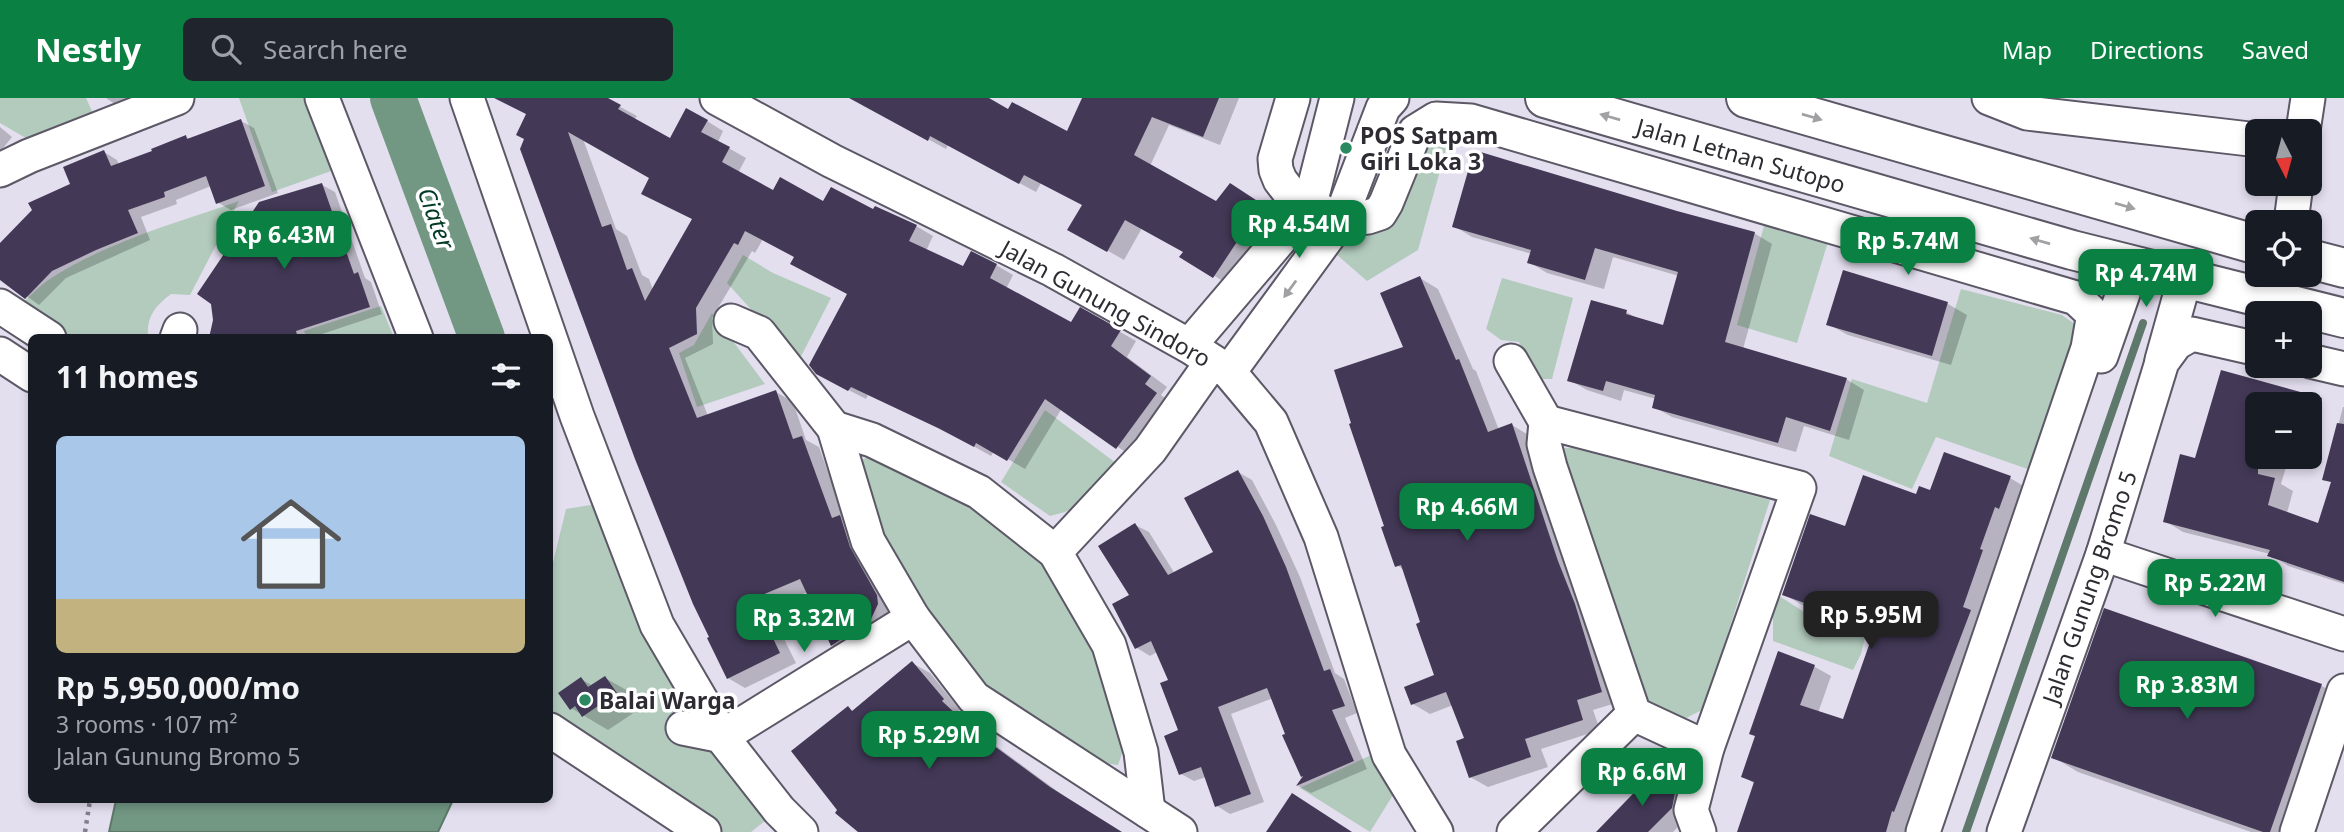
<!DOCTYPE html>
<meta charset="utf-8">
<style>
:root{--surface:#171b24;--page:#20242c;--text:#f1f3f6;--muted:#9ea1a6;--accent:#0b8043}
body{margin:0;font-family:"Noto Sans",sans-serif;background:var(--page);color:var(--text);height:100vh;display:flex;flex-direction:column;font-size:26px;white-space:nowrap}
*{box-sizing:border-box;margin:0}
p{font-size:23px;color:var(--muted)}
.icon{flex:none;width:38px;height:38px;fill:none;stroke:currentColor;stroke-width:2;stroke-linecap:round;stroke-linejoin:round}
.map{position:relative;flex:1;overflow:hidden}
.panel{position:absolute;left:28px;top:236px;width:525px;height:469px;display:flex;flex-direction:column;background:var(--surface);border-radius:10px;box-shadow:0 4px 10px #0003}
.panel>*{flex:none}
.needle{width:46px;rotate:174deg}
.tools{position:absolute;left:2245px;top:21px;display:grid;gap:14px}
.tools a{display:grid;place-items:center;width:77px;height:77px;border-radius:10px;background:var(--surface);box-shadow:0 4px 10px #0003;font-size:35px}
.price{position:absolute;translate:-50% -60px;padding:0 16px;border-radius:14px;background:var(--accent);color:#fff;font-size:23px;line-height:46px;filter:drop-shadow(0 2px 4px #0008)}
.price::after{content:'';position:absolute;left:50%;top:42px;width:21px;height:16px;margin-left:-10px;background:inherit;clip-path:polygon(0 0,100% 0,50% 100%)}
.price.selected{background:#222;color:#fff}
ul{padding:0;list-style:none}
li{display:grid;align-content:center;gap:14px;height:371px;padding:0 28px}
li span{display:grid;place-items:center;height:217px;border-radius:10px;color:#555}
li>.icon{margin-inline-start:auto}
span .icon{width:126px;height:126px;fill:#fffc;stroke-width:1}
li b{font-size:30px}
h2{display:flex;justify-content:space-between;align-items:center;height:84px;padding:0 28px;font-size:30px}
header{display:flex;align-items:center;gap:42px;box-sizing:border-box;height:98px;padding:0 35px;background:var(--accent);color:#fff}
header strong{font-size:33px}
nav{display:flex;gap:38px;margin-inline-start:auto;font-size:24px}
.search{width:490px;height:63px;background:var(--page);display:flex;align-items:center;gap:18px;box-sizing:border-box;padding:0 24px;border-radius:10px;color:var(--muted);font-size:26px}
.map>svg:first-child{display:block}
</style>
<header>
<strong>Nestly</strong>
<div class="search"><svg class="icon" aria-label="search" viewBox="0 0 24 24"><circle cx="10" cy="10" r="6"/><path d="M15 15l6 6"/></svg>Search here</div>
<nav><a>Map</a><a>Directions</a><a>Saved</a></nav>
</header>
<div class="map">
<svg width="2344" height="734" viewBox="0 0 2344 734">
<rect width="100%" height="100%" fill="#e4dfef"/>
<g fill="#b2cbbd">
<path d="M0,0H86L95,20L31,43L0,25Z"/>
<path d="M239,0H309L334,72L272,94Z"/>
<path d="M1448,44L1418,152L1367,183L1336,156L1345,147L1392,129L1423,47Z"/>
<path d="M239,103L190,197L171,196C155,208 146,219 148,240H62L16,211C28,200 40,187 53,179C110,143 176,125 239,103Z"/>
<path d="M1767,117L1831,134L1797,245L1737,227Z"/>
<path d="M743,157L773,175L831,200L794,272L758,219L727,185Z"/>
<path d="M1502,180L1573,200L1552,281H1535L1519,244L1501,242L1486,231Z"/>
<path d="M1961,191L2062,217L2083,232L2036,374L1936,339L1912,391L1829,358L1852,281L1927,305Z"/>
<path d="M381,208L394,240H307L304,233Z"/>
<path d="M712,215L765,286L697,309L679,255L694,247Z"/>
<path d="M1045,312L1120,368L1074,409L1065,414L1050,418L1001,384Z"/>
<path d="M1561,350H1572L1770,402L1704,611L1674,626L1640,607Z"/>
<path d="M879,355L1055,454L1109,547L1125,647L1118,667L1095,664L974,600L865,436L861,362Z"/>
<path d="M609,404L725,643L779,712L751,734H696L550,626V477L566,411Z"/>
<path d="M1773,494L1812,519L1866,534L1861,556L1853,572L1773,543Z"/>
<path d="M1380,653L1398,689L1370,734L1300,690Z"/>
</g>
<path fill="#729884" stroke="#5e786b" stroke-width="2" d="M116,702H453L438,734H109Z"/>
<g fill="#0003" fill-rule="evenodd">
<path d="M106,0H153L125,13Z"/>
<path d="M504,0H604L637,18L634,22L671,43L707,23L723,33L718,44L746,60L738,75L774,94L824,106L874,113L916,128L933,138L926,153L964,170L996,167L1013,177L1006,191L1071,226L1080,211L1136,243L1127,259L1167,289L1161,297L1173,306L1134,360L1062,310L1025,371L994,353L991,358L957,339L868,297L866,301L835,285L849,196L796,159L763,141L755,155L752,153L712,220L713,246L685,260L708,318L776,294L793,304L806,342L819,349L845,422L894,516L849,557L832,547L808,494L778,506L783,517L774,521L796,565L745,590L728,580L712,540L527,41L528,17ZM583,41L652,80L694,121L653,192L649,181L642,177L627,138L616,131Z"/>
<path d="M854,0H986L1009,13L1068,35L1084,0H1239L1220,47L1169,27L1150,68L1217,105L1247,97L1278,117L1231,188L1182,158L1185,154L1142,130L1124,162L1070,131L1083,107L1041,85L1036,94L948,47L946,51Z"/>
<path d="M241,23L254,30L278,95L231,112L217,104L211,88L176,102L177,106L141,119L150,142L66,180L39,207L0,179V148L72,87L104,54L117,62L119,67L186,39L190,41Z"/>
<path d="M0,29L12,39L0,54Z"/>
<path d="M322,87L335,94L365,180L371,184L382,216L310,240H211Z"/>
<path d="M1677,114L1754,135L1772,146L1743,251L1846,281L1864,292L1849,342L1804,328L1796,354L1672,319L1654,309L1656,301L1624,292L1621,303L1587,292L1569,282L1626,214L1639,221L1665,229L1679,178L1613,159L1604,191L1547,175L1529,164L1532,156L1472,139L1454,128Z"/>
<path d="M1845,174L1948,206L1967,217L1951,267L1848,237L1828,226Z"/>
<path d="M1420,180L1438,191L1473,271L1476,273L1499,332L1512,327L1530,338L1619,604L1593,612L1600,632L1541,651L1548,669L1488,689L1470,679L1466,641L1453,607L1430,616L1413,606L1436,578L1422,526L1404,472L1397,467L1386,429L1405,250Z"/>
<path d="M2222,274L2304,303L2303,306H2258V359H2289L2281,386L2293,393L2287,415L2319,427L2344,388V486L2288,468L2270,456L2183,434L2165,423L2197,362Z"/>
<path d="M2343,309H2344V385L2326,374Z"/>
<path d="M1238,374L1252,382L1276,427L1300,479L1335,575L1344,581L1357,615L1345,620L1367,671L1311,695L1298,688L1304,678L1273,600L1231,616L1264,704L1230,716L1217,708L1206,679L1194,683L1181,676L1180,633L1170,583L1157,554L1150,558L1137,550L1114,507L1132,498L1135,427L1149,434L1175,476L1216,455Z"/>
<path d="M2010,380L2027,390L2016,419L2013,417L1996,462L1999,463L1912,722L1909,721L1905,734H1738L1755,686L1743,678L1757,638L1779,555L1815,569L1831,578L1818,615L1844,623L1876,533L1800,506L1784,496L1846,430L1917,398Z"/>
<path d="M2105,512L2322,588L2344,601L2300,734H2251L2078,674L2053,659Z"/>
<path d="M912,565L930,575L960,612L958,613L992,645L1068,701L1120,734H861L848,610L854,614Z"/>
<path d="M605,580L630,594L641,610L608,632L571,610L581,581L593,588Z"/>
<path d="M1654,677L1670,686L1691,706L1688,719L1673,734H1601Z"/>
</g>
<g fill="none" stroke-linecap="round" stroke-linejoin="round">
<path stroke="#5e786b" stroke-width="8" d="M1966,734L2143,225"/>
<path stroke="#729884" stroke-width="46" d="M393,0L482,240"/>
</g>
<g fill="#433957" fill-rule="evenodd">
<path d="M494,0H608L621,7L618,11L670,40L686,10L708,22L701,34L730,49L722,64L773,92L780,79L823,103L831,89L873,111L875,108L917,127L909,143L963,168L971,153L997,166L990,180L1071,224L1080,209L1121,232L1111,248L1151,278L1145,286L1157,295L1116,351L1045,301L1007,363L976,345L974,349L938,330L851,289L848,293L816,276L809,267L847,196L790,166L794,159L745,133L738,147L734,145L696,210L697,236L669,250L697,320L776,292L793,341L802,338L832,420L840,417L850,449L877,497L878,506L871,521L831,548L800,481L762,497L767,507L759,511L780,555L727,581L707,540L709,539L693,506L635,361L520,51L524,41L516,37L526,16ZM568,34L649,80L641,96L692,121L645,203L632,170L627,172L611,126L602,129Z"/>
<path d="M849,0H989L1008,11L1012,4L1067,33L1082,0H1219L1203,39L1152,19L1134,57L1216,103L1230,85L1262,106L1213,180L1179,159L1183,154L1125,122L1107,154L1067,132L1082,107L1024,77L1019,86L930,38L928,43Z"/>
<path d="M241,21L265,88L216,106L206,78L164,94L165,99L128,112L138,135L96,152L52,173L25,201L0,182V145L32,112L28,105L70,86L63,69L104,52L111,68L152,53L151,51L186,37L187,41Z"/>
<path d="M1474,52L1677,113L1755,134L1725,244L1847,280L1830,333L1786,319L1778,345L1652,310L1655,297L1606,283L1603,293L1567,283L1591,202L1627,212L1626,216L1663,227L1678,174L1595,150L1585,182L1527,165L1531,152L1452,129Z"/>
<path d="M322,85L354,176L358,174L370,209L296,233L298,240H209L213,222L211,206L197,196L259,104Z"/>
<path d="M1843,172L1948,204L1932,258L1826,227Z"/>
<path d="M1420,178L1456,262L1459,261L1488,334L1512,325L1558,463L1575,506L1602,594L1577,602L1583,622L1525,641L1531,659L1469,680L1456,643L1464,640L1446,594L1411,607L1404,589L1434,577L1416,526L1420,524L1401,467L1395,469L1381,429L1384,428L1349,326L1351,325L1334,272L1403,249L1380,195Z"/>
<path d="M2221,272L2322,300L2321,306H2258V376L2275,380L2268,407L2318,425L2331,384L2322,382L2337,325L2344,326V484L2267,458L2270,452L2163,424L2180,356L2195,360Z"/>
<path d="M1944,354L2011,378L1999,411L1995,409L1980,451L1983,452L1963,509L1971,512L1894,714L1892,713L1886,734H1737L1754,684L1741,679L1755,638L1749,636L1778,553L1815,567L1800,607L1843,621L1875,530L1782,497L1810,416L1845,428L1863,377L1916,396L1919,388L1930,392Z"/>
<path d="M1238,372L1263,418L1286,469L1324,573L1330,571L1345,608L1332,612L1354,663L1296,688L1303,678L1301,679L1282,637L1285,636L1267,590L1218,609L1251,696L1215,709L1201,669L1179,677L1164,638L1178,632L1160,585L1168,582L1151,543L1135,551L1112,506L1129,497L1098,448L1135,425L1168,477L1213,454L1184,400Z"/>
<path d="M2104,510L2322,586L2270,734H2263L2051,660Z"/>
<path d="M912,563L944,601L942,603L974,633L1050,689L1122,734H858L835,715L837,712L791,653L848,608L852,613Z"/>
<path d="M605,578L617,595L582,619L575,608L570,612L558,595L581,579L588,589Z"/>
<path d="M1654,674L1675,695L1672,710L1648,734H1596Z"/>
<path d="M1292,695L1352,734H1266Z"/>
</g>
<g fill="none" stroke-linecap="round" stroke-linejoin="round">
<g stroke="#5c5866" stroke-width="37">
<g id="minor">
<path d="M322,0L416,240"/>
<path d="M467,0L577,318L657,527L725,643L779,712L801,734"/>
<path d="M717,0L832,63L1053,172L1189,248L1229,274L1271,324L1321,439L1389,657L1436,734"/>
<path d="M1293,0L1275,61L1276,72L1280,82L1293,99L1340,122L1368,119L1380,115L1386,105L1415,34L1436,21L1471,23L2076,200L2090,213L2093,221L2088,250L1923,734"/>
<path d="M1989,0L2027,15L2258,42"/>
<path d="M2303,33L2308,0"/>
<path d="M0,72L29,58L177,0"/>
<path d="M2291,124L2296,86"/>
<path d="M0,208L49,240"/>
<path d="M731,223L759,235L834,330L868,443L913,520L974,600L1180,734"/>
<path d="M177,240L180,232"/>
<path d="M1189,248L1310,106L1337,0"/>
<path d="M0,256L32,277"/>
<path d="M2101,258L2133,167"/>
<path d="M2162,262L2185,180"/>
<path d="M1511,263L1546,324"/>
<path d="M2310,263L2344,271"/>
<path d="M1229,274L1340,122L1383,10L1392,0"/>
<path d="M834,330L872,342L979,394L1055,454L1109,547L1141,654L1148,713"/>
<path d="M1055,454L1150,352L1212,264"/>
<path d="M2103,456L2344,536"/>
<path d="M1634,616L1550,369L1544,346L1546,324L1799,390L1707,650L1691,712L1699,734"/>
<path d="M683,630L723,638L913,520"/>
<path d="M550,632L704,734"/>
<path d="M1514,734L1634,616L1707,650"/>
<path d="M2004,734L2103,456L2162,264L2176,245L2192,236L2258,251"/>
<path d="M2297,734L2344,593"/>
</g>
</g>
<g stroke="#5c5866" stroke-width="42">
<g id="major">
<path d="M1545,0L2072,152L2344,220"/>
<path d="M1746,0L2258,147"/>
<path d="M2310,161L2344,170"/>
</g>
</g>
<path stroke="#827f89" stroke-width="4.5" stroke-dasharray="3.5 5" stroke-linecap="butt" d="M85,734L90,702"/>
<use href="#minor" stroke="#fff" stroke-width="33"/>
<use href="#major" stroke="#fff" stroke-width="38"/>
</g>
<defs><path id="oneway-solid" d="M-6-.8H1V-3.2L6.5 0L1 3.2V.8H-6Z" transform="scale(1.75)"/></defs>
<g fill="#a1a0a3">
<use href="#oneway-solid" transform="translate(1610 19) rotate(-164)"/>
<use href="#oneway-solid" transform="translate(1812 19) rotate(16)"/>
<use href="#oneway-solid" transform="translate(2125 108) rotate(16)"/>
<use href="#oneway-solid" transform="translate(2040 143) rotate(-164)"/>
<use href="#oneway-solid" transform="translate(1290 191) rotate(126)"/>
</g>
<g fill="#2a8961" stroke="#fff" stroke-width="2.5">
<circle cx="1346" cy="50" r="7"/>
<circle cx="585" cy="602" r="7"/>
</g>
<g text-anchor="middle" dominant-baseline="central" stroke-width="7" stroke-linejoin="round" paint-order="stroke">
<g font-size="23" font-weight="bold" fill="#2e2c32" stroke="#fff" text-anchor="start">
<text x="1360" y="37">POS Satpam<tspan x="1360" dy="26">Giri Loka 3</tspan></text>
<text x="599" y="602">Balai Warga</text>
</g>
<g font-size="23" fill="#2e2c32" stroke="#fff">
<text transform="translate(1741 57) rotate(16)">Jalan Letnan Sutopo</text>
<text transform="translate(1106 205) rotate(29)">Jalan Gunung Sindoro</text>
<text transform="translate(2089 489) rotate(-71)">Jalan Gunung Bromo 5</text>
</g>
<g font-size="24" font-style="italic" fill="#033925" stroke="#fff">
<text transform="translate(437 120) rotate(70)">Ciater</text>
</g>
</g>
</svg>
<div class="tools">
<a><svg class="needle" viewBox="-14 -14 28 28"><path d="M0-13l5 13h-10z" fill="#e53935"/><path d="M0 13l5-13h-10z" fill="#9ea1a6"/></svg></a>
<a><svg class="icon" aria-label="locate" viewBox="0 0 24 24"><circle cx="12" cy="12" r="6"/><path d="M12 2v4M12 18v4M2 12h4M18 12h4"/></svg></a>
<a>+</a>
<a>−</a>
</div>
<b class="price" style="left:1299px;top:162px">Rp 4.54M</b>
<b class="price" style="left:284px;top:173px">Rp 6.43M</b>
<b class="price" style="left:1908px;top:179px">Rp 5.74M</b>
<b class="price" style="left:2146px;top:211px">Rp 4.74M</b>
<b class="price" style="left:1467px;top:445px">Rp 4.66M</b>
<b class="price" style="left:2215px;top:521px">Rp 5.22M</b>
<b class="price selected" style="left:1871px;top:553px">Rp 5.95M</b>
<b class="price" style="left:804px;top:556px">Rp 3.32M</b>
<b class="price" style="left:2187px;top:623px">Rp 3.83M</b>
<b class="price" style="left:929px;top:673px">Rp 5.29M</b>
<b class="price" style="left:1642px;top:710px">Rp 6.6M</b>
<section class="panel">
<h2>11 homes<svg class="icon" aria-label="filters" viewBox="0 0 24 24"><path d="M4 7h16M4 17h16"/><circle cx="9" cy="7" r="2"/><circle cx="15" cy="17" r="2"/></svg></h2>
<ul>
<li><span style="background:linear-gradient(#a9c7e8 75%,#c2b280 0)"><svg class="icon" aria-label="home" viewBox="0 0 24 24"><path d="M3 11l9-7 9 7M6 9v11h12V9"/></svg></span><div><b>Rp 5,950,000/mo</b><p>3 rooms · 107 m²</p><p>Jalan Gunung Bromo 5</p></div></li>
</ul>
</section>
</div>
